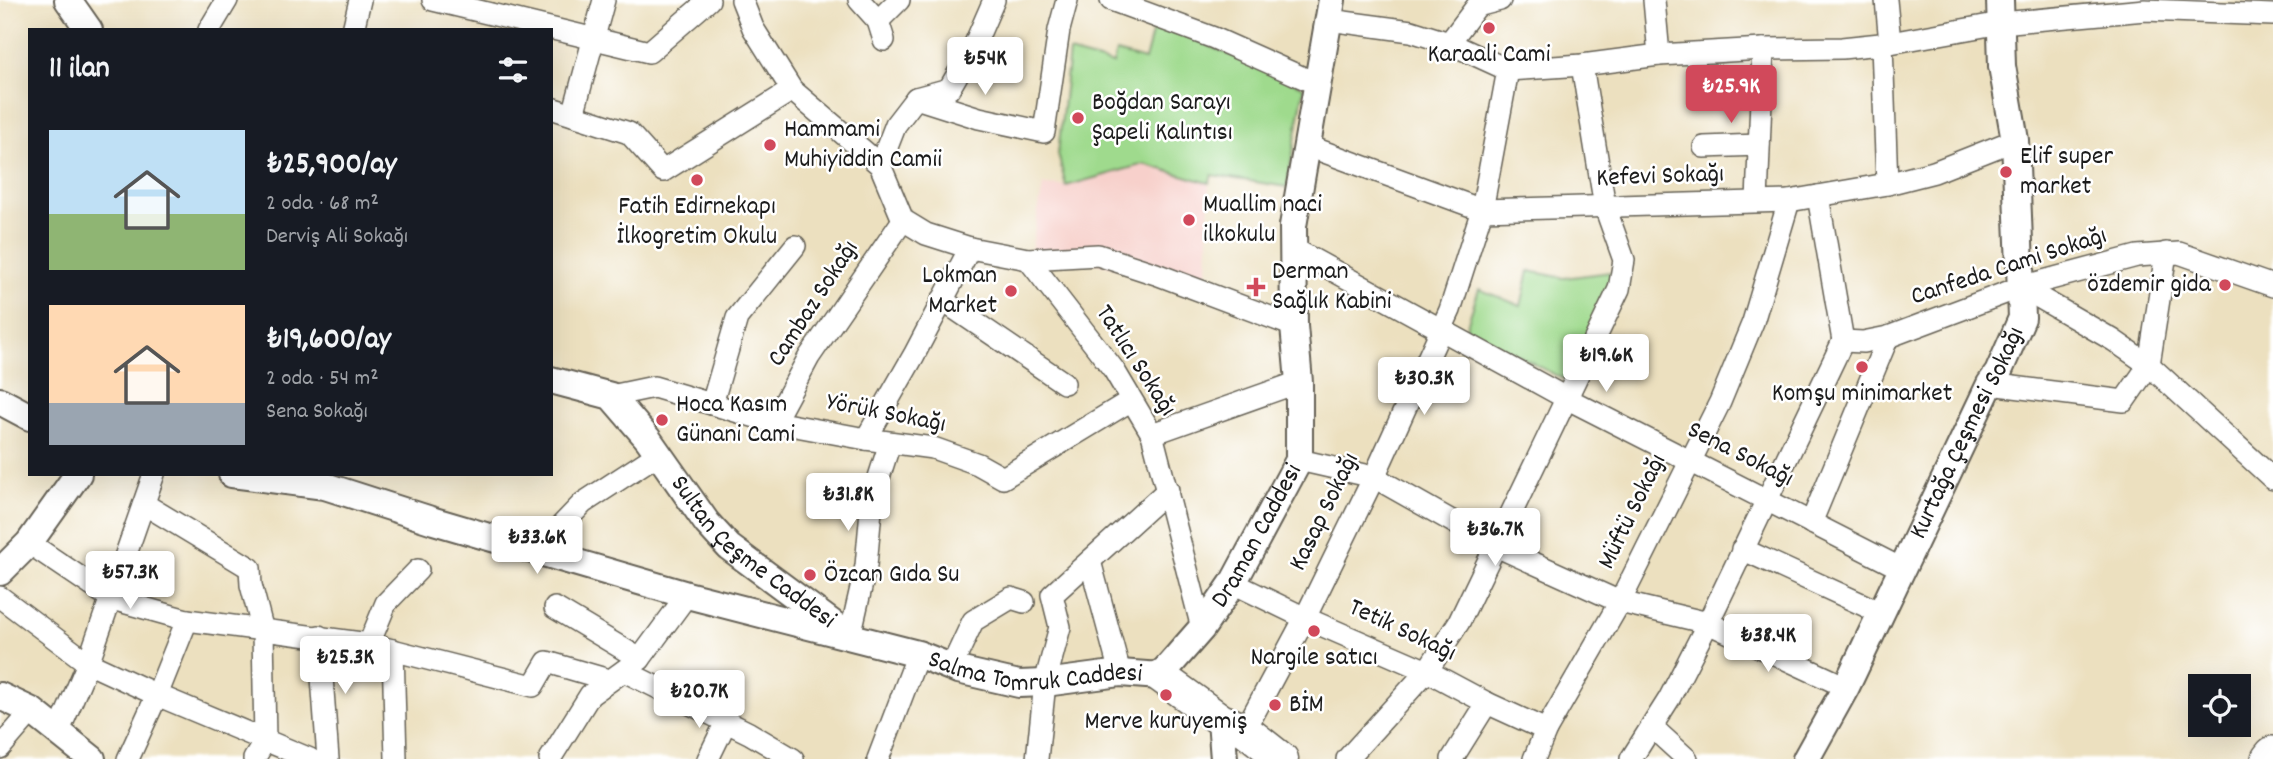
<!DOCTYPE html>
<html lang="tr">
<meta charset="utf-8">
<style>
:root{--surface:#171b24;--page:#242831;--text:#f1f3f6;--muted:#9ea1a6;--accent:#d1495b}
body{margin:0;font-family:Dekko,sans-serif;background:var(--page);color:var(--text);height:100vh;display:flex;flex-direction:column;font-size:26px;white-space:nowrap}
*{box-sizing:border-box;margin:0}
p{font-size:23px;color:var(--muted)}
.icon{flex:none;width:38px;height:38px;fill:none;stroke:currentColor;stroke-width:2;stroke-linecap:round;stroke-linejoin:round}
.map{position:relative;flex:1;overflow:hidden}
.sheet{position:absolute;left:28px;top:28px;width:525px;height:448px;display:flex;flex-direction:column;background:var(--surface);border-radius:0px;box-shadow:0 7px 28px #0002}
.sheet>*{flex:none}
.buttons{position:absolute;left:2188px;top:674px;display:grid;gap:14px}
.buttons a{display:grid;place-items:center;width:63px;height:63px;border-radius:0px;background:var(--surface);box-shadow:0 7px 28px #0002;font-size:35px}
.price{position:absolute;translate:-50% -60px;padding:0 16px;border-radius:7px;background:#fff;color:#222;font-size:23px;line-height:46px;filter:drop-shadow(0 2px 4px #0008)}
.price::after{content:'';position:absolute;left:50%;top:42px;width:21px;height:16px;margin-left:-10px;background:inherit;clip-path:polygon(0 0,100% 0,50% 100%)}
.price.active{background:var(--accent);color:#fff}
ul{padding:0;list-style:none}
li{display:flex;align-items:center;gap:21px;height:175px;padding:0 21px}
li span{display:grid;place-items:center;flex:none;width:196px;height:140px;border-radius:0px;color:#555}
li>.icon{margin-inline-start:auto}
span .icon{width:84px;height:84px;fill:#fffc;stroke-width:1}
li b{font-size:30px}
h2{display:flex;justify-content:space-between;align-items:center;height:84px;padding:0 21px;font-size:30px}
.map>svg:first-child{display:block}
</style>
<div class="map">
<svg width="2273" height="759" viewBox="0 0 2273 759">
<rect width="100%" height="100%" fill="#fff"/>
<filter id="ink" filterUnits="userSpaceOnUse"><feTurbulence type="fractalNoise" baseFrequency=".0143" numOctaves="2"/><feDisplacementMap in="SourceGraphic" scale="14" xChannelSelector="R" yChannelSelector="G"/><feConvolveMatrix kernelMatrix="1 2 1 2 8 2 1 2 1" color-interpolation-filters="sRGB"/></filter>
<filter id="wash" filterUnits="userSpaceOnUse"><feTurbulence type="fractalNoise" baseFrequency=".00686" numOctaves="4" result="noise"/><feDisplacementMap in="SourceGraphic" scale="28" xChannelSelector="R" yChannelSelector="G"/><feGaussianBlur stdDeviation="1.57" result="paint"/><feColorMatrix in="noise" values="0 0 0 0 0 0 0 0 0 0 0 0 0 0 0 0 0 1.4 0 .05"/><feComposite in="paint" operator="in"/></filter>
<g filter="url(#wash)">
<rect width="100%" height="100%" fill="#ece0bf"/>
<path fill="#f7d0cb" d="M1144,164L1209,183L1207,284L1031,251L1043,185L1066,186Z"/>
<g fill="#9fda8d" stroke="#5e7b54" stroke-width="2">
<path d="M1155,22L1304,87L1287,187L1212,175L1209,183L1144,164L1066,186L1058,154L1069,52L1113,64L1116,52L1145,60Z"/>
<path d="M1529,271L1564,278L1610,272L1613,286L1563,379L1466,328L1479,289L1521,306Z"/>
</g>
</g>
<g filter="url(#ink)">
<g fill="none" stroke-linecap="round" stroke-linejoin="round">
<g stroke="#656155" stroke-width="24">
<g id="minor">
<path d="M433,0L649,52L709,0"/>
<path d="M742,0L753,28L792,90L880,165L903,220L926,234L970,248L1028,259L1098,255L1156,274L1294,326"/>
<path d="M859,0L878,21L884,40"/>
<path d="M1111,0L1214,38L1317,84"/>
<path d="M1654,0L1659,55"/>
<path d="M1886,0L1890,43"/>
<path d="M1329,20L1411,31L1449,43L1508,70L1582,65L1659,55L1763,49L1842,48L1890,43L2001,23L2145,10L2273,15"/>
<path d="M878,21L899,0"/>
<path d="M209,30L227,0"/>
<path d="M353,30L360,0"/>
<path d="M1449,43L1477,6L1500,0"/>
<path d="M1882,44L1887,184"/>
<path d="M916,98L979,118L1044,132L1059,30L1067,0"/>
<path d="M551,108L629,133L663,171L792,90"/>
<path d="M573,115L604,0"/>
<path d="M1308,146L1482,210L1789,201L1887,184L1934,172L2015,140"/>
<path d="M1704,147L1759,145"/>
<path d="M880,165L896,124L916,98L949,89L974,46L994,0"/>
<path d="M1818,196L1843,341"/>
<path d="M1757,201L1763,49"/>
<path d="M1294,249L1566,398L1902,569"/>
<path d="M1028,259L1114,370L1152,434L1202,628"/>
<path d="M2021,287L2113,340L2149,365L2273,479"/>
<path d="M942,300L1064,383"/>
<path d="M1843,341L1863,342L1888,337L2021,287L2137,256L2179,253L2273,286"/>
<path d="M1990,384L2124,401L2149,365L2166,253"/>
<path d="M611,396L654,387L769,421L866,439L933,448L978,464L1003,478L1130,401"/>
<path d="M712,404L737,318L795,246"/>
<path d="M775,420L809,357L903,220"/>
<path d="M1152,434L1299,382"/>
<path d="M866,439L914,355L970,248"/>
<path d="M1299,460L1374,477L1496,546L1620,602L1708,623L1846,687"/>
<path d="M144,504L250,568L251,585L263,631L265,741L254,759"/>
<path d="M1811,523L1888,337"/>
<path d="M29,543L112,599L187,620L369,644L533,686L547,662L609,680"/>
<path d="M1742,549L1881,613"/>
<path d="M537,551L583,503L658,454"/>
<path d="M1090,561L1120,673"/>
<path d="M1233,583L1305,618L1427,671L1487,703L1546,730"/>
<path d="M0,597L88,663L157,695L310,759"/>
<path d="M555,608L640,659"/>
<path d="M319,636L328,759"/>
<path d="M850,636L866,566L872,499L890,443"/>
<path d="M369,644L386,603L418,570"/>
<path d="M393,650L396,759"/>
<path d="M951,668L973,621L1011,598L1024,602"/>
<path d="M624,671L749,733L793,759"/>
<path d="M1652,727L1687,759"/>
<path d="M1245,730L1305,618L1374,477L1450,310L1482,210L1508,70"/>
<path d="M59,731L88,663L154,474"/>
<path d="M0,748L32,711"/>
<path d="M128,759L157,695L187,620"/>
<path d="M550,759L590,695L640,659L687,595"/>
<path d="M708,759L726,722"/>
<path d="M878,759L918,654"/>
<path d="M1037,759L1045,683L1060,627L1052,595L1168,490"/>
<path d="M1347,759L1427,671L1459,622L1619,289L1624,260L1605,207L1582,65"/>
<path d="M1452,759L1487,703"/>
<path d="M1534,759L1546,730L1620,602L1720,402L1753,322L1789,201"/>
<path d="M1631,759L1669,699L1708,623L1843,341"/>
</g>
</g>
<g stroke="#656155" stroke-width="30">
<g id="tertiary">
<path d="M68,0L89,30"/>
<path id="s1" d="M551,380L611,396L648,439L707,523L729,547L837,627"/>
<path d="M0,401L30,417"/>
<path id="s2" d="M232,474L325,486L434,521L687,595L918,654L958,670L1019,684L1045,683L1120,673L1160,676L1202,628L1233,583L1299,460V382L1294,326L1293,226L1332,0"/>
<path d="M0,572L29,543L78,474"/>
<path d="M0,696L32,711L92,759"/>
<path d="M1221,720L1224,759"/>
<path id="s3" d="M1806,759L1846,687L1990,384L1998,373L2022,318L2015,140L2002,66L2000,0"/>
</g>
</g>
<g stroke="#656155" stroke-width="35">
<path id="secondary" d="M1160,676L1221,720L1245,730L1282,759"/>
</g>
<g stroke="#656155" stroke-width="38">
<path id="primary" d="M2269,759L2273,754"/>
</g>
<use href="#minor" stroke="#fff" stroke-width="21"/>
<use href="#tertiary" stroke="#fff" stroke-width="26"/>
<use href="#secondary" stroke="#fff" stroke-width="32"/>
<use href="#primary" stroke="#fff" stroke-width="35"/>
</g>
</g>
<g fill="#d1495b" stroke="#fff" stroke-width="2.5">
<circle cx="1489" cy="28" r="7"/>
<circle cx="1078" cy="118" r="7"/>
<circle cx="770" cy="145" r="7"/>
<circle cx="2006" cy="172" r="7"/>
<circle cx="697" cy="180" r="7"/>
<circle cx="1189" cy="220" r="7"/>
<circle cx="2225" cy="285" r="7"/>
<path d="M1252.5 276.5h7v7h7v7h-7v7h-7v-7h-7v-7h7z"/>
<circle cx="1011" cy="291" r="7"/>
<circle cx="1862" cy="367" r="7"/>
<circle cx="662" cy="420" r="7"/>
<circle cx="810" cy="575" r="7"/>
<circle cx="1314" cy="631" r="7"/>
<circle cx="1166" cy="695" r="7"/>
<circle cx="1275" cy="705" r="7"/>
</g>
<g text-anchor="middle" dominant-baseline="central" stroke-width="5" stroke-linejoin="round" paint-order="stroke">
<g font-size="26" fill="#1c1c1c" stroke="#fff" text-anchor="start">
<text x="1489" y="55" text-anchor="middle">Karaali Cami</text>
<text x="1092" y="103">Boğdan Sarayı<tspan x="1092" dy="30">Şapeli Kalıntısı</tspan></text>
<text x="784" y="130">Hammami<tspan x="784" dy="30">Muhiyiddin Camii</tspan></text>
<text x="2020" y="157">Elif super<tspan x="2020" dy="30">market</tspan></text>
<text x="1203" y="205">Muallim naci<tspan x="1203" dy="30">ilkokulu</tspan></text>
<text x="697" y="207" text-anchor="middle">Fatih Edirnekapı<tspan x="697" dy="30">İlkogretim Okulu</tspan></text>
<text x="1272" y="272">Derman<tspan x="1272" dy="30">Sağlık Kabini</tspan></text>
<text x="997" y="276" text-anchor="end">Lokman<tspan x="997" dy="30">Market</tspan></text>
<text x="2211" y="285" text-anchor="end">özdemir gida</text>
<text x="1862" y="394" text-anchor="middle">Komşu minimarket</text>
<text x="676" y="405">Hoca Kasım<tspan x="676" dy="30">Günani Cami</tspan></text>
<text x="824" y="575">Özcan Gıda Su</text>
<text x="1314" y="658" text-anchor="middle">Nargile satıcı</text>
<text x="1289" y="705">BİM</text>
<text x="1166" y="722" text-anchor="middle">Merve kuruyemiş</text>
</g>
<g font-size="26" fill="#1c1c1c" stroke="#fff">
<text transform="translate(1660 177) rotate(-2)">Kefevi Sokağı</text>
<text transform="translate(2009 267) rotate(-18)">Canfeda Cami Sokağı</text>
<text transform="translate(814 304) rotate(-57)">Cambaz Sokağı</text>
<text transform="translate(1135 361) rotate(57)">Tatlıcı Sokağı</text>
<text transform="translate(886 414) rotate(11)">Yörük Sokağı</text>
<text stroke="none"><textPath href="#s3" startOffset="364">Kurtağa Çeşmesi Sokağı</textPath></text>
<text transform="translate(1740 455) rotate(27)">Sena Sokağı</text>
<text transform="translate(1325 512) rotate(-64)">Kasap Sokağı</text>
<text transform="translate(1633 512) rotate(-64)">Müftü Sokağı</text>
<text stroke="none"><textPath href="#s2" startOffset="1129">Draman Caddesi</textPath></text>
<text stroke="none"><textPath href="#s1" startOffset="275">Sultan Çeşme Caddesi</textPath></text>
<text transform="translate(1402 631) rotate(25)">Tetik Sokağı</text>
<text stroke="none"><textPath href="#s2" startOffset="831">Salma Tomruk Caddesi</textPath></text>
</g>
</g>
</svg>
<div class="buttons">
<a><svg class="icon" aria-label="locate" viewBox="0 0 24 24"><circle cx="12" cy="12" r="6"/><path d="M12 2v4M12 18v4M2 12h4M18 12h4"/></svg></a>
</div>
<b class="price" style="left:985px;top:97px">₺54K</b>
<b class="price active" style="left:1731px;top:125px">₺25.9K</b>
<b class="price" style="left:1606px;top:394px">₺19.6K</b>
<b class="price" style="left:1424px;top:417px">₺30.3K</b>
<b class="price" style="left:848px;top:533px">₺31.8K</b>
<b class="price" style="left:1495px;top:568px">₺36.7K</b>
<b class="price" style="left:537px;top:576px">₺33.6K</b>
<b class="price" style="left:130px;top:611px">₺57.3K</b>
<b class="price" style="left:1768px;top:674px">₺38.4K</b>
<b class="price" style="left:345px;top:696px">₺25.3K</b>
<b class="price" style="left:699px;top:730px">₺20.7K</b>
<section class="sheet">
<h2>11 ilan<svg class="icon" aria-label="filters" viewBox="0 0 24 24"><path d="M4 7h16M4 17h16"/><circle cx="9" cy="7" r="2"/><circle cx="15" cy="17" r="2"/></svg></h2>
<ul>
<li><span style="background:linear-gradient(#bfe0f5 60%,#8fb573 0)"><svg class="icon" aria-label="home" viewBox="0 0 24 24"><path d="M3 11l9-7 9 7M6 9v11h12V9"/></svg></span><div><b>₺25,900/ay</b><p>2 oda · 68 m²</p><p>Derviş Ali Sokağı</p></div></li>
<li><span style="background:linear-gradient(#ffd9b3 70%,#9aa5b1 0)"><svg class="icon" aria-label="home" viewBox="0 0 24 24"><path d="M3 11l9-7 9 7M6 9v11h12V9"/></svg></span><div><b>₺19,600/ay</b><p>2 oda · 54 m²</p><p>Sena Sokağı</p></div></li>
</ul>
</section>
</div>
